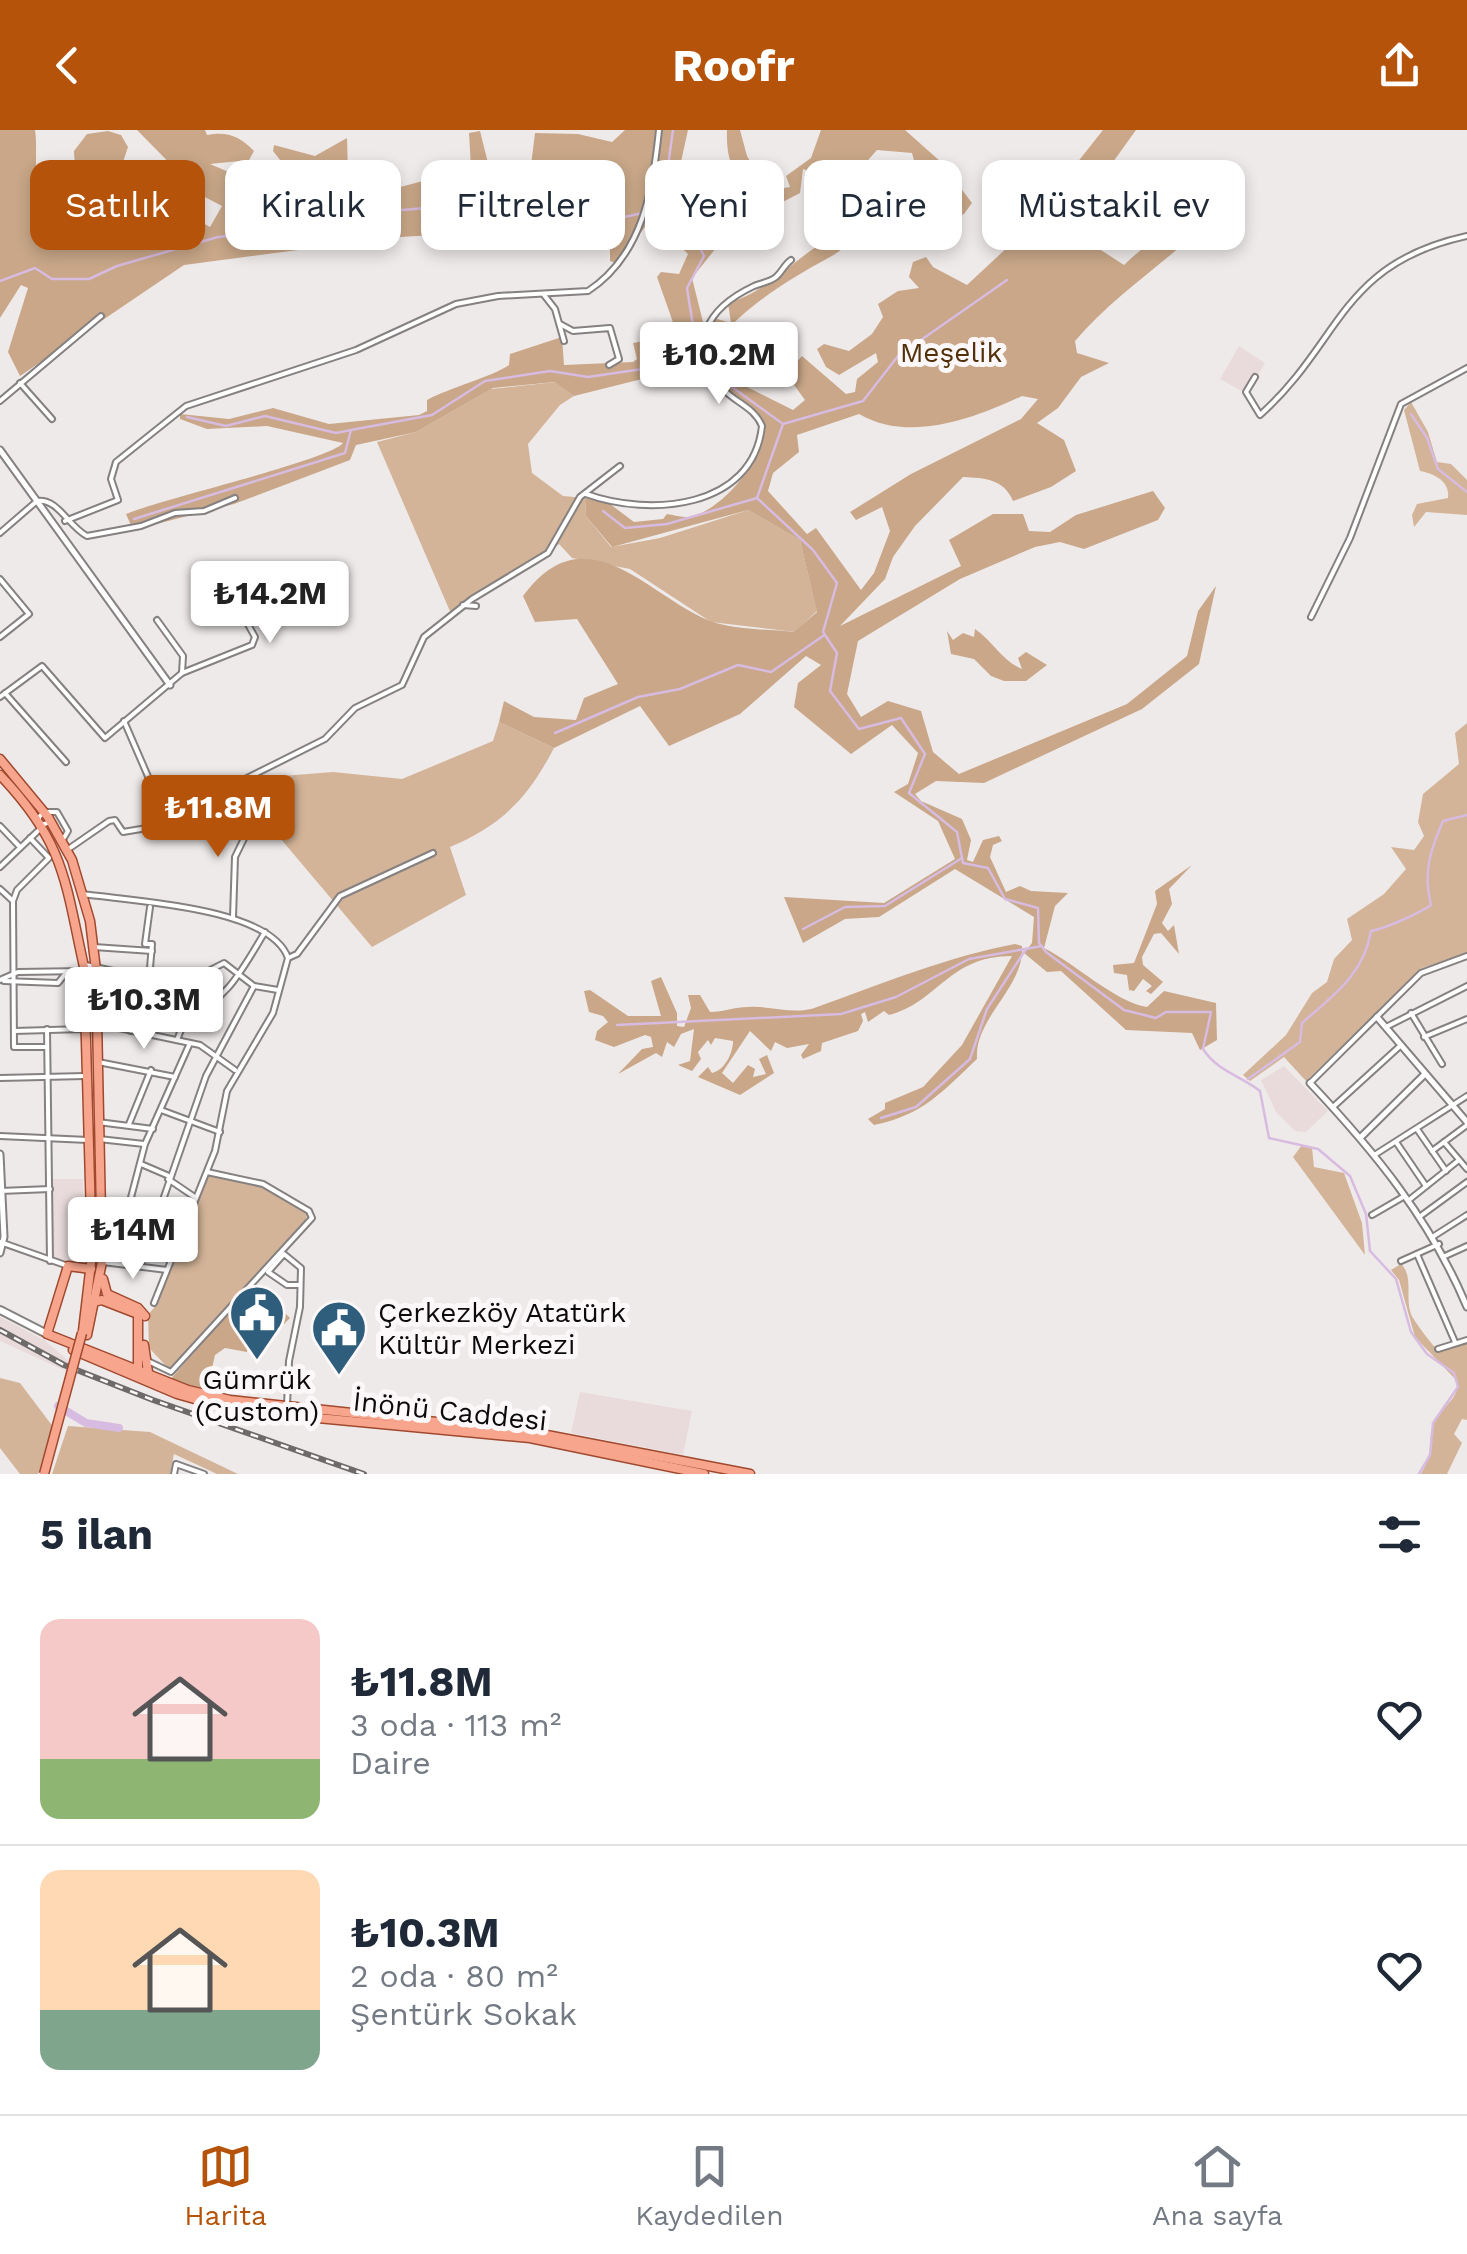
<!DOCTYPE html>
<html lang="tr">
<meta charset="utf-8">
<style>
:root{--surface:#fff;--page:#f6f6f7;--text:#1f2937;--muted:#747a83;--line:#e0e1e3;--accent:#b45309}
body{margin:0;font-family:"Work Sans",sans-serif;background:var(--page);color:var(--text);height:100vh;display:flex;flex-direction:column;font-size:38px;white-space:nowrap}
*{box-sizing:border-box;margin:0}
p{font-size:32px;color:var(--muted)}
.icon{flex:none;width:55px;height:55px;fill:none;stroke:currentColor;stroke-width:2;stroke-linecap:round;stroke-linejoin:round}
.map{position:relative;height:1344px;overflow:hidden}
.sheet{display:flex;flex-direction:column;background:var(--surface);flex:1}
.sheet>*{flex:none}
.hud{position:absolute;left:30px;top:30px;width:1408px;height:90px;display:flex;gap:20px}
.price{position:absolute;translate:-50% -85px;padding:0 22px;border-radius:10px;background:#fff;color:#222;font-size:32px;line-height:65px;filter:drop-shadow(0 2px 5px #0008)}
.price::after{content:'';position:absolute;left:50%;top:60px;width:30px;height:22px;margin-left:-15px;background:inherit;clip-path:polygon(0 0,100% 0,50% 100%)}
.price.active{background:var(--accent);color:#fff}
ul{padding:0;list-style:none}
li{display:flex;align-items:center;gap:30px;height:250px;padding:0 40px}
li+li{border-top:2px solid var(--line)}
li span{display:grid;place-items:center;flex:none;width:280px;height:200px;border-radius:20px;color:#555}
li>.icon{margin-inline-start:auto}
span .icon{width:120px;height:120px;fill:#fffc;stroke-width:1}
li b{font-size:42px}
h2{display:flex;justify-content:space-between;align-items:center;height:120px;padding:0 40px;font-size:42px}
.tag{padding:0 35px;border-radius:20px;background:var(--surface);box-shadow:0 5px 15px #0003;font-size:35px;line-height:90px}
.tag.active{background:var(--accent);color:#fff}
header{display:flex;justify-content:space-between;align-items:center;height:130px;padding:0 40px;background:var(--accent);color:#fff;font-size:45px;font-weight:700}
.tab-bar{display:flex;justify-content:space-around;align-items:center;height:140px;border-top:2px solid var(--line);background:var(--surface);font-size:28px;color:var(--muted)}
.tab-bar a{display:grid;justify-items:center;gap:5px}
.tab-bar .active{color:var(--accent)}
.map>svg:first-child{display:block}
</style>
<header><svg class="icon" aria-label="back" viewBox="0 0 24 24"><path d="M15 5l-7 7 7 7"/></svg>Roofr<svg class="icon" aria-label="share" viewBox="0 0 24 24"><path d="M12 15V3M7 8l5-5 5 5M5 13v7h14v-7"/></svg></header>
<div class="map">
<svg width="1467" height="1344" viewBox="0 0 1467 1344">
<rect width="100%" height="100%" fill="#efeaea"/>
<g fill="#e9dbdc">
<path d="M1239,216L1265,233L1247,264L1220,249Z"/>
<path d="M1284,936L1328,981L1306,1002L1295,1001L1276,982L1261,950Z"/>
<path d="M53,1049H83L84,1134L53,1128Z"/>
<path d="M0,1187L44,1210L70,1232L68,1242L0,1211Z"/>
<path d="M580,1262L692,1281L683,1325L571,1303Z"/>
</g>
<g fill="#d3b498">
<path d="M556,252L574,266L560,275L528,314L532,343L563,366L585,368L586,386L611,417L660,408L748,380L800,410L817,481L795,502L711,492L630,439L572,428L559,414L452,486L377,312L416,302L491,259Z"/>
<path d="M1411,272L1428,302L1437,332L1451,334L1467,350V385L1426,382L1414,397L1412,385L1417,374L1448,368C1450,351 1435,344 1420,341L1404,280Z"/>
<path d="M499,592L554,618C528,668 502,695 450,717L466,765L372,817L231,650L333,642L402,649L493,611Z"/>
<path d="M1467,593V824L1422,838L1306,951L1284,927L1250,951L1243,945L1286,905L1312,863L1327,852L1334,829L1352,810L1347,789L1384,764L1406,739L1391,717L1414,720L1424,706L1418,692L1423,664L1459,634L1455,603Z"/>
<path d="M1302,1015L1312,1018L1314,1037L1344,1043L1362,1093L1365,1125L1293,1027Z"/>
<path d="M208,1045L263,1056L308,1083L304,1094L170,1240L149,1218L148,1185L157,1174Z"/>
<path d="M1401,1134C1415,1147 1403,1171 1413,1188C1420,1199 1430,1212 1439,1222L1467,1212V1290L1462,1289L1454,1304L1462,1313L1447,1344H1421C1435,1318 1427,1317 1433,1295C1438,1278 1458,1272 1458,1252L1415,1207L1399,1150L1391,1140Z"/>
<path d="M0,1248L20,1253L54,1298L38,1344H20L0,1318Z"/>
<path d="M68,1296L150,1302L238,1344H217L174,1324L170,1344H52Z"/>
</g>
<g fill="#c9a788" fill-rule="evenodd">
<path d="M0,0H35C38,20 33,41 40,62C48,88 81,126 107,98C86,73 75,54 74,21L87,4L108,1L121,5L128,17L123,32L150,56L152,61L143,75L161,99L183,82L210,97L222,76L201,65L137,0H205L207,5C227,1 240,6 254,21L249,30L210,34L259,55L270,70L292,60L295,49L273,21L274,15L315,26L347,8L348,43L340,54L393,59L471,38L469,3L480,1L492,49L505,50L531,35L535,3L578,4L612,12L625,0H688L673,68L686,82H716L715,90L708,91L707,98L716,118L692,148L705,200L714,188L731,193L728,173C764,163 788,135 819,115C853,92 898,83 918,45L912,23L877,20L862,37L837,51L803,39L800,63L733,98L720,92L726,79L745,77L755,63C732,46 726,28 727,0H740L747,26L768,61L790,57L786,46L811,28L821,0H905L941,32L972,73L964,84L951,89L945,74C918,100 907,87 875,97C859,102 846,119 830,127C793,147 745,176 719,209L741,254L793,280L805,270L786,244L802,226L846,264L855,262L857,249L878,232L876,223L839,245L826,237L817,219L824,214L849,221L872,204L883,187L878,174L898,161L919,158L909,147L913,132L926,127L933,137L967,155L1026,100L1024,84L1063,47L1057,46L1029,65L1019,59L1021,55L1059,34L1069,43L1103,0H1136L1113,32L1109,53L1121,64L1132,55L1142,58L1151,86L1129,98L1094,58L1068,88L1087,102V111L1124,135C1148,111 1174,98 1204,84L1210,90C1167,132 1114,165 1075,211L1077,223L1109,233L1081,247L1058,278L1037,293L1064,310L1076,341L1051,357L1013,371C1004,349 985,348 963,347L915,396L893,427L885,449L840,496L961,436L949,410L993,384H1023L1029,401L1050,402L1076,385L1153,361L1165,378L1158,390L1084,419L1060,412L1035,417L960,449L858,511L847,564L861,587L888,571L921,581L933,622L959,644L1127,574L1187,526L1198,481L1216,456L1199,534L1142,579L984,653L936,651L915,664L921,671L962,689L971,710L967,730L973,732L983,710L999,706L1002,711L993,715L990,727L1006,762L1020,756L1031,761L1068,763L1055,776L1044,818C1076,834 1115,872 1147,877L1164,861L1216,873L1217,910L1200,920L1192,903L1126,900L1061,841L1047,842L1024,823L1032,813L1034,787L955,739L879,787L845,789L803,813L784,767L884,773L955,729L938,691L894,662L908,654L918,623L892,595L851,624L794,577L798,553L821,535L806,526L740,584L669,616L640,576L554,618L499,592L504,571L534,587L576,590L584,568L618,554L577,489L535,492L523,466C586,380 648,466 710,491C734,500 769,499 794,502L817,482L800,410L748,380L612,417L586,386L585,368L610,374L634,392L663,389L667,384C674,385 684,388 691,387C723,379 772,324 760,289L723,258L702,224L670,242L574,266L555,252L493,258L416,302L356,315L350,330L234,374L133,400L126,384C161,369 330,330 343,313L267,296L207,299L180,289V284L229,289L273,278L329,294L419,285L427,281V270C451,257 489,248 509,235L510,224L562,207L564,235L633,232L637,229L633,213L650,210L656,224L668,216L675,198L657,147L661,142L679,144L688,124L657,95L647,94L618,134L610,131V99L584,74L505,90L475,89L449,104L336,111L321,117L184,135L20,246L8,222L28,158L21,155L0,188ZM1022,266L1038,269L1021,289L911,344L850,382L856,390L882,377L890,401L874,443L861,460L816,398L807,404L768,361L773,343L799,322L797,305L859,284C909,313 973,289 1022,266Z"/>
<path d="M975,499C993,511 1002,531 1022,539L1018,528L1026,522L1047,535L1026,551H1004L991,546L974,529L951,524L947,501L953,510L963,503L974,507Z"/>
<path d="M1192,735L1169,759L1172,774L1162,793L1168,801L1174,795L1179,824L1161,803L1154,804L1142,827L1143,835L1163,852L1151,864L1146,861L1152,856L1143,849L1134,861L1129,860L1127,845L1114,843L1113,835L1134,833L1157,774L1155,761Z"/>
<path d="M1015,814L1022,816C1025,857 974,888 977,929C942,962 923,985 874,995L868,989L885,979V973L923,957L962,915L1012,826C948,826 939,872 889,885L884,881L868,892L865,882L861,884L863,891L858,901L822,913L821,921L803,929L801,925L809,914L787,918L775,912L771,921L750,901L722,943L733,953L748,935L755,939L753,947L766,944L759,929L767,925L774,943L740,965L698,947L708,937L712,943C725,940 733,923 733,911L715,908L711,915L708,910L698,922L701,929L692,941L678,935L690,931L694,899L681,904L674,917L667,912L662,927L656,923L618,944L642,919L653,917L651,907L645,905L614,917L595,910L597,901L608,892L603,886L589,882L584,861L590,860L628,886H661L651,851L661,847L677,883V896L684,897L691,878L688,865H700L710,882C723,882 735,877 748,877C770,875 795,886 817,877C879,855 949,826 1015,814Z"/>
<path d="M254,1153L290,1188L284,1194L253,1190L247,1222L225,1218L215,1225L207,1260L170,1250Z"/>
</g>
<g fill="none" stroke-linecap="round" stroke-linejoin="round">
<g stroke="#d7bbe0" stroke-width="2.5">
<path d="M673,0L662,79L688,94L704,126L687,158L694,202L711,214L732,257L783,294L757,368L813,420L837,453L823,502L837,523L830,561L859,599L901,588L925,624L909,663L957,702L963,733L988,738L1005,769L1038,778L1039,813L1046,822L1124,880L1156,888L1166,882H1211L1203,919C1217,941 1241,946 1260,961L1269,1008L1318,1019L1350,1046L1366,1084L1370,1121L1396,1149L1411,1202L1427,1224L1454,1243L1458,1257L1433,1293L1430,1325L1419,1344"/>
<path d="M0,151L35,138L52,149H89L117,136L218,107L247,104L264,113L313,104L343,85L497,72L567,48L598,62L624,87L643,83"/>
<path d="M1411,284L1427,308L1438,339L1467,362"/>
<path d="M187,287L226,296L265,286L336,303L351,300"/>
<path d="M783,294L863,271L898,226L1007,150"/>
<path d="M603,381L625,398L667,394L757,368"/>
<path d="M134,389L345,323L351,300L432,285L485,251L550,241L588,247L663,236L711,214"/>
<path d="M555,603L638,567L680,559L738,535L771,542L823,506"/>
<path d="M803,799L845,777L885,776L962,728"/>
<path d="M617,895L841,884L896,867L969,829L1042,816"/>
<path d="M1248,949L1300,912L1302,893C1334,865 1364,844 1371,801C1384,799 1420,783 1431,775C1423,742 1430,721 1443,691L1467,685"/>
<path d="M881,988L916,977L970,929L987,879L1026,819"/>
</g>
<path stroke="#d7bbe0" stroke-width="8" d="M58,1276L86,1293L119,1298"/>
<g stroke="#858181" stroke-width="8">
<g id="minor">
<path d="M544,165L555,179L564,211"/>
<path d="M560,194L573,201L610,198L619,229L609,235"/>
<path d="M1255,247L1246,262L1260,285C1342,212 1339,134 1467,106"/>
<path d="M20,253L52,289"/>
<path d="M0,271L101,186"/>
<path d="M586,364C650,387 753,379 762,296C754,277 736,273 723,259C684,217 707,178 754,156C761,153 770,152 776,147C782,142 784,135 791,130"/>
<path d="M65,391L118,370L111,349L116,332L186,276L356,220L456,174L498,166L588,161C643,125 653,59 659,0"/>
<path d="M0,403L37,371C58,368 68,396 87,406L141,396L175,383L204,381L235,368"/>
<path d="M0,449L29,484L0,507"/>
<path d="M463,475L476,476"/>
<path d="M1311,487L1350,408L1401,274L1467,238"/>
<path d="M182,543L252,515L255,507L219,442"/>
<path d="M5,563L66,632"/>
<path d="M0,567L42,536L105,608L182,543L183,526L157,490"/>
<path d="M124,591L166,688"/>
<path d="M46,682H57L68,701L62,711"/>
<circle cx="44" cy="689" r="5"/>
<path d="M0,696L20,717"/>
<path d="M67,720L109,691L115,690L123,702L147,698L325,609L355,578L402,555L424,507L472,469L548,423L580,367L620,336"/>
<path d="M0,737L40,699"/>
<path d="M0,759L13,771L14,917H45"/>
<path d="M83,764C131,771 271,777 288,828L273,883L227,961L215,1021L154,1173"/>
<path d="M13,771L17,760L49,728L30,708"/>
<path d="M233,787L235,727L255,686"/>
<path d="M94,817L152,821"/>
<path d="M288,828L297,824L340,766L433,723"/>
<path d="M86,835L172,854L189,851L224,833L254,856L278,860"/>
<path d="M0,850L18,842L84,841"/>
<path d="M149,850L152,814H145L150,777"/>
<path d="M4,851L58,853L66,843"/>
<path d="M172,855L186,887"/>
<path d="M1411,883L1442,934"/>
<path d="M100,894L200,915L235,940"/>
<path d="M1386,897L1467,856"/>
<path d="M47,899L50,1131"/>
<path d="M14,901L84,899"/>
<path d="M131,901L138,848"/>
<path d="M1424,907L1467,889"/>
<path d="M177,910L186,887C227,872 243,838 265,802"/>
<path d="M98,932L175,947"/>
<path d="M0,948L85,946"/>
<path d="M1310,953L1421,843L1467,826"/>
<path d="M1333,977L1400,916"/>
<path d="M161,980L220,1002"/>
<path d="M98,992L153,999"/>
<path d="M129,994L151,940"/>
<path d="M1417,999L1446,1041"/>
<path d="M0,1006L88,1010"/>
<path d="M99,1009L144,1014"/>
<path d="M1396,1012L1426,1056"/>
<path d="M1444,1012L1467,1039"/>
<path d="M1432,1021L1467,995"/>
<path d="M1376,1024L1467,966"/>
<path d="M141,1034L169,1046"/>
<path d="M168,1049L196,1068"/>
<path d="M0,1061L50,1059"/>
<path d="M1409,1070L1459,1030"/>
<path d="M101,1074L156,1081"/>
<path d="M129,1075L145,1014L190,913"/>
<path d="M1372,1085L1403,1067"/>
<path d="M1422,1085L1467,1052"/>
<path d="M106,1102L149,1104"/>
<path d="M1434,1106L1467,1085"/>
<path d="M0,1112L68,1136"/>
<path d="M1417,1124L1455,1212"/>
<path d="M1445,1126L1467,1116"/>
<path d="M1401,1131L1439,1114"/>
<path d="M103,1132L167,1140"/>
<path d="M140,1136L206,946L254,856"/>
<path d="M1438,1219L1467,1210"/>
<path d="M150,1232L171,1242L312,1088L309,1081L263,1054L207,1042"/>
<path d="M287,1275L289,1231L300,1177L301,1138L284,1124L268,1142L287,1155H299"/>
<path d="M174,1344L176,1334L204,1344"/>
</g>
</g>
<g stroke="#858181" stroke-width="9">
<g id="tertiary">
<path d="M0,320L170,555"/>
<path d="M1377,887L1467,992"/>
<path d="M1310,953C1375,1022 1430,1089 1467,1177"/>
<path d="M1361,1007L1424,945"/>
<path d="M0,1024L4,1107L0,1123"/>
</g>
</g>
<g stroke="#858181" stroke-width="10">
<path id="secondary" d="M0,1180L47,1204"/>
</g>
<g stroke="#a1492e" stroke-width="11">
<g id="primary">
<path d="M0,629L48,687L72,730L90,791L96,840L102,1132L87,1205"/>
<path d="M0,645C65,713 65,751 84,837"/>
<path d="M91,1139L68,1136L47,1204L188,1260L230,1270L531,1302L750,1344"/>
<path d="M103,1149L107,1164L138,1178L145,1186"/>
<path d="M93,1172L102,1170L138,1184V1241"/>
<path d="M83,1201L92,1124L84,841"/>
<path d="M144,1215L148,1242"/>
<path d="M73,1220L177,1264L233,1280L530,1308L704,1344"/>
</g>
</g>
<use href="#minor" stroke="#fff" stroke-width="4"/>
<use href="#tertiary" stroke="#fff" stroke-width="5"/>
<use href="#secondary" stroke="#fff" stroke-width="6"/>
<use href="#primary" stroke="#f7a68d" stroke-width="8"/>
<g stroke="#6d6a6a" stroke-width="6">
<path id="rail" d="M0,1200L64,1235L153,1270L364,1344"/>
</g>
<use href="#rail" stroke="#fcf7f8" stroke-width="2.5" stroke-dasharray="8" stroke-linecap="butt"/>
<g stroke="#a1492e" stroke-width="11" stroke-linecap="butt">
<path id="primary-bridge" d="M44,1344L82,1203"/>
</g>
<use href="#primary-bridge" stroke="#f7a68d" stroke-width="8"/>
</g>
<defs>
<g id="civic-pin" transform="scale(2.875)"><path d="M0 17L-7.5 6A9.5 9.5 0 1 1 7.5 6Z" fill="#2e5e7c" stroke="#fcf7f8"/><path d="M-.6-6.5H3V-4.5H.6V-3L4-1V1h2V6H-6V1h2V-1L-.6-3ZM-1.2 2.5V6h2.4V2.5Z" fill="#fff"/></g>
</defs>
<g fill-rule="evenodd">
<use href="#civic-pin" x="257" y="1183"/>
<use href="#civic-pin" x="339" y="1198"/>
</g>
<g text-anchor="middle" dominant-baseline="central" stroke-width="10" stroke-linejoin="round" paint-order="stroke">
<g font-size="28" fill="#523009" stroke="#fcf7f8">
<text x="951" y="222">Meşelik</text>
</g>
<g font-size="28" fill="#0c0b0b" stroke="#fcf7f8" text-anchor="start">
<text x="378" y="1182">Çerkezköy Atatürk<tspan x="378" dy="32">Kültür Merkezi</tspan></text>
<text x="257" y="1249" text-anchor="middle">Gümrük<tspan x="257" dy="32">(Custom)</tspan></text>
</g>
<g font-size="28" fill="#0c0b0b" stroke="#fcf7f8">
<text transform="translate(450 1281) rotate(6)">İnönü Caddesi</text>
</g>
</g>
</svg>
<b class="price" style="left:719px;top:277px">₺10.2M</b>
<b class="price" style="left:270px;top:516px">₺14.2M</b>
<b class="price active" style="left:218px;top:730px">₺11.8M</b>
<b class="price" style="left:144px;top:922px">₺10.3M</b>
<b class="price" style="left:133px;top:1152px">₺14M</b>
<div class="hud">
<a class="tag active">Satılık</a>
<a class="tag">Kiralık</a>
<a class="tag">Filtreler</a>
<a class="tag">Yeni</a>
<a class="tag">Daire</a>
<a class="tag">Müstakil ev</a>
</div>
</div>
<section class="sheet">
<h2>5 ilan<svg class="icon" aria-label="filters" viewBox="0 0 24 24"><path d="M4 7h16M4 17h16"/><circle cx="9" cy="7" r="2"/><circle cx="15" cy="17" r="2"/></svg></h2>
<ul>
<li><span style="background:linear-gradient(#f6c9c9 70%,#8fb573 0)"><svg class="icon" aria-label="home" viewBox="0 0 24 24"><path d="M3 11l9-7 9 7M6 9v11h12V9"/></svg></span><div><b>₺11.8M</b><p>3 oda · 113 m²</p><p>Daire</p></div><svg class="icon" aria-label="heart" viewBox="0 0 24 24"><path d="M12 20l-8-8c-3-5 5-10 8-4 3-6 11-1 8 4z"/></svg></li>
<li><span style="background:linear-gradient(#ffd9b3 70%,#7fa58c 0)"><svg class="icon" aria-label="home" viewBox="0 0 24 24"><path d="M3 11l9-7 9 7M6 9v11h12V9"/></svg></span><div><b>₺10.3M</b><p>2 oda · 80 m²</p><p>Şentürk Sokak</p></div><svg class="icon" aria-label="heart" viewBox="0 0 24 24"><path d="M12 20l-8-8c-3-5 5-10 8-4 3-6 11-1 8 4z"/></svg></li>
</ul>
</section>
<nav class="tab-bar">
<a class="active"><svg class="icon" aria-label="map" viewBox="0 0 24 24"><path d="M3 6l6-2 6 2 6-2v14l-6 2-6-2-6 2zM9 4v14M15 6v14"/></svg>Harita</a>
<a><svg class="icon" aria-label="saved" viewBox="0 0 24 24"><path d="M7 4h10v16l-5-4-5 4z"/></svg>Kaydedilen</a>
<a><svg class="icon" aria-label="home" viewBox="0 0 24 24"><path d="M3 11l9-7 9 7M6 9v11h12V9"/></svg>Ana sayfa</a>
</nav>
